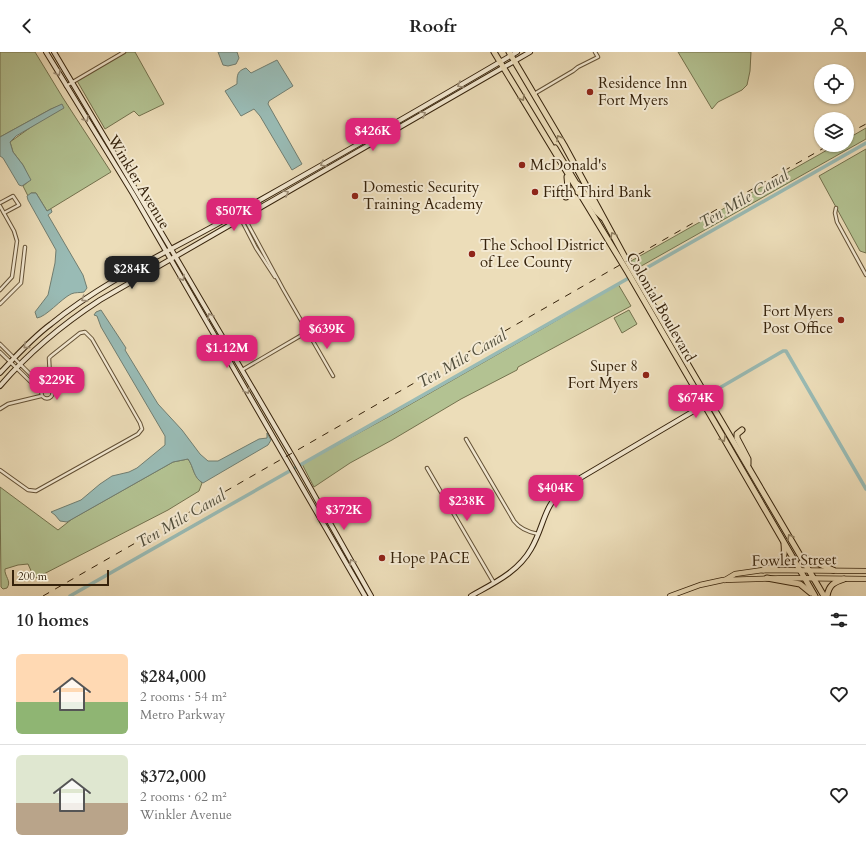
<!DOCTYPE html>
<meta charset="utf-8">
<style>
:root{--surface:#fff;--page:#f6f6f6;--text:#222;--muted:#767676;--line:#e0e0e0;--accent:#db2777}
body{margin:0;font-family:Cardo,serif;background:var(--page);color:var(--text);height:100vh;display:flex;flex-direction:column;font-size:15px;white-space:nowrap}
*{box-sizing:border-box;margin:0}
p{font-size:13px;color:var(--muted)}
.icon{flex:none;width:22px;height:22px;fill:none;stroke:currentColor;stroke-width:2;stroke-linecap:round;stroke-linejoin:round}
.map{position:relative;height:544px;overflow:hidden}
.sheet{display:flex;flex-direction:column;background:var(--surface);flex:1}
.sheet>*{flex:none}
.buttons{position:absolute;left:814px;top:12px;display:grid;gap:8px}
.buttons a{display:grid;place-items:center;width:40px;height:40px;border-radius:50%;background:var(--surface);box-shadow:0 1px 3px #0004;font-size:20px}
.scale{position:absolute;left:12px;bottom:10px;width:97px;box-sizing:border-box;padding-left:4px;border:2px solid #35220b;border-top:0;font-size:11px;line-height:14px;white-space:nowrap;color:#35220b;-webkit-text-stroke:3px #f3e9d2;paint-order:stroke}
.price{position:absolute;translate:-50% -34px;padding:0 9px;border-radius:8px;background:var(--accent);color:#fff;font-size:13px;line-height:26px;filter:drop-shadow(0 1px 2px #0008)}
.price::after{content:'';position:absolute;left:50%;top:24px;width:12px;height:9px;margin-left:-6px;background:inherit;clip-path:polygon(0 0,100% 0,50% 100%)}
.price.selected{background:#222;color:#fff}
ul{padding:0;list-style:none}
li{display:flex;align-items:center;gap:12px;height:100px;padding:0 16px}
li+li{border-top:1px solid var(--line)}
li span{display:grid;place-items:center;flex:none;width:112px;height:80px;border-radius:6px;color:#555}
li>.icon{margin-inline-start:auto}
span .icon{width:48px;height:48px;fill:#fffc;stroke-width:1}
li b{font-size:17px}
h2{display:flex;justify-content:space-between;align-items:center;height:48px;padding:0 16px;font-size:17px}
header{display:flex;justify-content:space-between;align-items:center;height:52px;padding:0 16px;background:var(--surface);font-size:18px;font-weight:800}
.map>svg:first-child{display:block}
</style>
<header><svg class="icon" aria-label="back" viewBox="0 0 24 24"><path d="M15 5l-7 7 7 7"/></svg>Roofr<svg class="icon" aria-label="person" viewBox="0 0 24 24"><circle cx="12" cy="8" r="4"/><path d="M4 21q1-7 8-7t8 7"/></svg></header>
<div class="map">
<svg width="866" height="544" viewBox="0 0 866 544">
<rect width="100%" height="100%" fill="#ecddb9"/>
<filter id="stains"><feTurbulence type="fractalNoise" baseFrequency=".005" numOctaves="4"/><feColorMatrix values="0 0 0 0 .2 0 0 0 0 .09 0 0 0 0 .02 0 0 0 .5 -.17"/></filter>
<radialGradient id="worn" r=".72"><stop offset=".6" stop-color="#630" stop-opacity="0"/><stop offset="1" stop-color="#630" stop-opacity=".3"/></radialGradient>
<g fill="#b3c292" stroke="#74724e">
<path d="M0,0H35L63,46L111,120L47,159L36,141H31L28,144L23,134L30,128L23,113L13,100L10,90L62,53L51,57L0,85Z"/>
<path d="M121,0H135L164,52L139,64L134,59L105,77L76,27Z"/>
<path d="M678,0H751L750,19L747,33L742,38L718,50L712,57Z"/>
<path d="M866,76V87L636,217L631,209L836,93H847V87Z"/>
<path d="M866,97V201L860,199L819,124Z"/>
<path d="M618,232L631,254L518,315L517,318L461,347L392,388L350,411L314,435L302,412L390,364L547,274Z"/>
<path d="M629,258L637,272L622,281L614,266Z"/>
<path d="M188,407C194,415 192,422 202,431L199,439L168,458L36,526L32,521L28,512L18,513L5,517C4,524 12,529 7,536L3,537L1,535L0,435L58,478L72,467L173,410Z"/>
</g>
<g fill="#99bbb5" stroke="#717e71">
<path d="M218,0H237L239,6L236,12L228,14L223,13Z"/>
<path d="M277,8L293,34L269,49L268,52L302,112L292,118L260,64L254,57L241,64L225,39L237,32C237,23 237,19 246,16L251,21Z"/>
<path d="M62,52L64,56L16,84L10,90L13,100L23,113L31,128L22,134L19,133L3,106L0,104V85L51,57Z"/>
<path d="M31,141H36L47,159L51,157L52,160L48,163L83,223L87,236L84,240C80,241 75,240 71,242C61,247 46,265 37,266L35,260L48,243L55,211L56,198L28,148L27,144Z"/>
<path d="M101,258L126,296L125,298L158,352L182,378L200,402L208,409H218L259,387L267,386V381L271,388L268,393L203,431C193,426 194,415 188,407L173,410L67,470L60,469L55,463L51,460L81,448L100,432L112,424L129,420L137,416L165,393V384L101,275L97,264L94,263L96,260Z"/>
</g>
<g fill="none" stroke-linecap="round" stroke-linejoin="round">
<g stroke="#99bbb5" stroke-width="3.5">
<path d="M716,338L783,299H786L866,437"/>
<path d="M70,544L866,91"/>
</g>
<g stroke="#635136" stroke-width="4.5">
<g id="street">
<path d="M66,34L124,0"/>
<path d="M534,42L573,19L578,15L598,5L595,0"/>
<path d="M0,151L13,144L19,153L4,161"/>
<path d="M0,154L14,179L17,189L12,225L0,238"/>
<path d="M836,156L835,161L837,170L866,223"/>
<path d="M244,165L283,237L333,324"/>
<path d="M241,167L256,196L275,225"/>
<path d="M0,252L21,231L25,195"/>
<path d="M0,292L44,336"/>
<path d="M0,300L41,340"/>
<path d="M242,318L307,280"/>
<circle cx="47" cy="341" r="5.5"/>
<path d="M0,357L8,352L41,344"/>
<path d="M466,387L514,469C520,477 528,480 538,482"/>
<path d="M427,416L494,531"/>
<path d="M0,418L28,438L36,439L138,382L142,377L140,371L92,287L85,280L80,281L51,304L49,306L50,326L48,336"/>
</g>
</g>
<g stroke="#35220b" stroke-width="6">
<g id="secondary">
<path d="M46,0L133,142L365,544"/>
<path d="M54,0L171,197L294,407L371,544"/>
<path d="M0,321C16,304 32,286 51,272C105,228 170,199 230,165C326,111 422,56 517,0"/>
<path d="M0,334C29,300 63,272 100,248L530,0"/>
<path d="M471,544C494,531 518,520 531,497C545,473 542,456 565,435L709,350"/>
</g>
</g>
<g stroke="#35220b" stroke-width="6">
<g id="primary">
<path d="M725,528L735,522L763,518L866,519"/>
<path d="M670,544L700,533L723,528L787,526L866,527"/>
</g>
</g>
<g stroke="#35220b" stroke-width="7">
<g id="highway">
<path d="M494,0L627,219L815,544"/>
<path d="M509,0L564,93L627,209L824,544"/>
<path d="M555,96L576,131L581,135H587"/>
<path d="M578,140H583L585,142L597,160L602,165"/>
<path d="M566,145L568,136L567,125"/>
<path d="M742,378L737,382V386L748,407V412"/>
<path d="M801,504L833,518"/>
<path d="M763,518C780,513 786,512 784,492"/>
<path d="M767,526L800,532L811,541"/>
<path d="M827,544C829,533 834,530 844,527"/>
</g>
</g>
<use href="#street" stroke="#f3e9d2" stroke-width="2.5"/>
<use href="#secondary" stroke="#f3e9d2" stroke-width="4"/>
<use href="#primary" stroke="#ecddb9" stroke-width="4.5"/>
<use href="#highway" stroke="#ecddb9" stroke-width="5"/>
<g stroke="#35220b" stroke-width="1" stroke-dasharray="7 7" stroke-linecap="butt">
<path d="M847,82L866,72"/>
<path d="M43,544L829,93"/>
</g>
</g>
<defs><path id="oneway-chevron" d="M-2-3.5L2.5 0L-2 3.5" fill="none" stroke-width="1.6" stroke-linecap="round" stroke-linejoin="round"/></defs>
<g stroke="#9e8f78">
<use href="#oneway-chevron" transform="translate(58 21) rotate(60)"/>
<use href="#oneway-chevron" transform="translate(460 33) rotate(150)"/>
<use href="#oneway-chevron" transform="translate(423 62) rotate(-30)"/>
<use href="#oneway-chevron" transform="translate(86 67) rotate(58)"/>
<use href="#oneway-chevron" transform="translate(323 112) rotate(150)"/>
<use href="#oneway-chevron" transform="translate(286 141) rotate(-30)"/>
<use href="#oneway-chevron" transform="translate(182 226) rotate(60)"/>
<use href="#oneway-chevron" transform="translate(84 247) rotate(147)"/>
<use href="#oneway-chevron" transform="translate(210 264) rotate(-120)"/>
<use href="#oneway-chevron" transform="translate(26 294) rotate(139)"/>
<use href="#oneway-chevron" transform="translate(247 339) rotate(60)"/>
<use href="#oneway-chevron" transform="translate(352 510) rotate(-120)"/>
</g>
<g stroke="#908062">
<use href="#oneway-chevron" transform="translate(522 46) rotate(59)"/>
<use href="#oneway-chevron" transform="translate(559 86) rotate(-121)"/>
<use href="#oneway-chevron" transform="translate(613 183) rotate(-118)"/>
<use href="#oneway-chevron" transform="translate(723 387) rotate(60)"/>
<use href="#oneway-chevron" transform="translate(790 485) rotate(-120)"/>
</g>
<g fill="#8f2418" stroke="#f3e9d2" stroke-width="1.5">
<circle cx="590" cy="40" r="4"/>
<circle cx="522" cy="113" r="4"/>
<circle cx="535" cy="140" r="4"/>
<circle cx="355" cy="144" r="4"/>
<circle cx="472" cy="202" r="4"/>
<circle cx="841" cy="268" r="4"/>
<circle cx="646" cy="323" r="4"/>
<circle cx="382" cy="506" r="4"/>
</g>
<g text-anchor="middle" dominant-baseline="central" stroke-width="4" stroke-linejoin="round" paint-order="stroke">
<g font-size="15" fill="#35220b" stroke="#f3e9d2" text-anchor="start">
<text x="598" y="31">Residence Inn<tspan x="598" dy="17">Fort Myers</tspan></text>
<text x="530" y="113">McDonald's</text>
<text x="363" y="135">Domestic Security<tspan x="363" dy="17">Training Academy</tspan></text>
<text x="543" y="140">Fifth Third Bank</text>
<text x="480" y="193">The School District<tspan x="480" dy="17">of Lee County</tspan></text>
<text x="833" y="259" text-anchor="end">Fort Myers<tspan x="833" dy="17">Post Office</tspan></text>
<text x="638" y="314" text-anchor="end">Super 8<tspan x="638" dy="17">Fort Myers</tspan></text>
<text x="390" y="506">Hope PACE</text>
</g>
<g font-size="15" fill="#35220b" stroke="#f3e9d2">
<text transform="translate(139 130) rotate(59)">Winkler Avenue</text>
<text transform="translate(661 255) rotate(60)">Colonial Boulevard</text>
<text transform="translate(794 508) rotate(-1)">Fowler Street</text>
</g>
<g font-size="16" font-style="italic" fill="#53503e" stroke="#f3e9d2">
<text transform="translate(744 147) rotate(-30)">Ten Mile Canal</text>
<text transform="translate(462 307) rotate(-30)">Ten Mile Canal</text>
<text transform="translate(181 467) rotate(-30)">Ten Mile Canal</text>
</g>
</g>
<rect width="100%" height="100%" filter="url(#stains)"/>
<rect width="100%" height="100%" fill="url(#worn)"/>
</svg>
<div class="buttons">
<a><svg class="icon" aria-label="locate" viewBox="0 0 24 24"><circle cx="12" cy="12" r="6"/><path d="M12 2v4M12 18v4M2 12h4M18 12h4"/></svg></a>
<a><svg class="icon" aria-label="layers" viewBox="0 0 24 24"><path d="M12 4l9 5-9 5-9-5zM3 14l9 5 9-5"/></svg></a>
</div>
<div class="scale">200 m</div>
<b class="price" style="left:373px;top:100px">$426K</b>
<b class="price" style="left:234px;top:180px">$507K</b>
<b class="price selected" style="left:132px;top:238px">$284K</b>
<b class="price" style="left:327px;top:298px">$639K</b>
<b class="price" style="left:227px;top:317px">$1.12M</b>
<b class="price" style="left:57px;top:349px">$229K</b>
<b class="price" style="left:696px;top:367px">$674K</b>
<b class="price" style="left:556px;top:457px">$404K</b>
<b class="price" style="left:467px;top:470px">$238K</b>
<b class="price" style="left:344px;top:479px">$372K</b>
</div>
<section class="sheet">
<h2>10 homes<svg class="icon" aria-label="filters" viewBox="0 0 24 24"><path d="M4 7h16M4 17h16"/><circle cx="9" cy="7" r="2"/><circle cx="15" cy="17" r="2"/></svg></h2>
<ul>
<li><span style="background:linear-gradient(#ffd9b3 60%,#8fb573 0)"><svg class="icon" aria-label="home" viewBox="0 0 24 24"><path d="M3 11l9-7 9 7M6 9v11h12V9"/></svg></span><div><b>$284,000</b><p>2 rooms · 54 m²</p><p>Metro Parkway</p></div><svg class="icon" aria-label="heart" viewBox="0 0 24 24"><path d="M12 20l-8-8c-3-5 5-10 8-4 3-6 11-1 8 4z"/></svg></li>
<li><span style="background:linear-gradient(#dfe7d0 60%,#b9a48a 0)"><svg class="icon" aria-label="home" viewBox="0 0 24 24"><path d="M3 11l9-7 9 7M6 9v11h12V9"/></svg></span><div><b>$372,000</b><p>2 rooms · 62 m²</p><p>Winkler Avenue</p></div><svg class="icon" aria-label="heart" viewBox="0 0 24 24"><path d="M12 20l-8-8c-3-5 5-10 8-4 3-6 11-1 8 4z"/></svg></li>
</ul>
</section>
